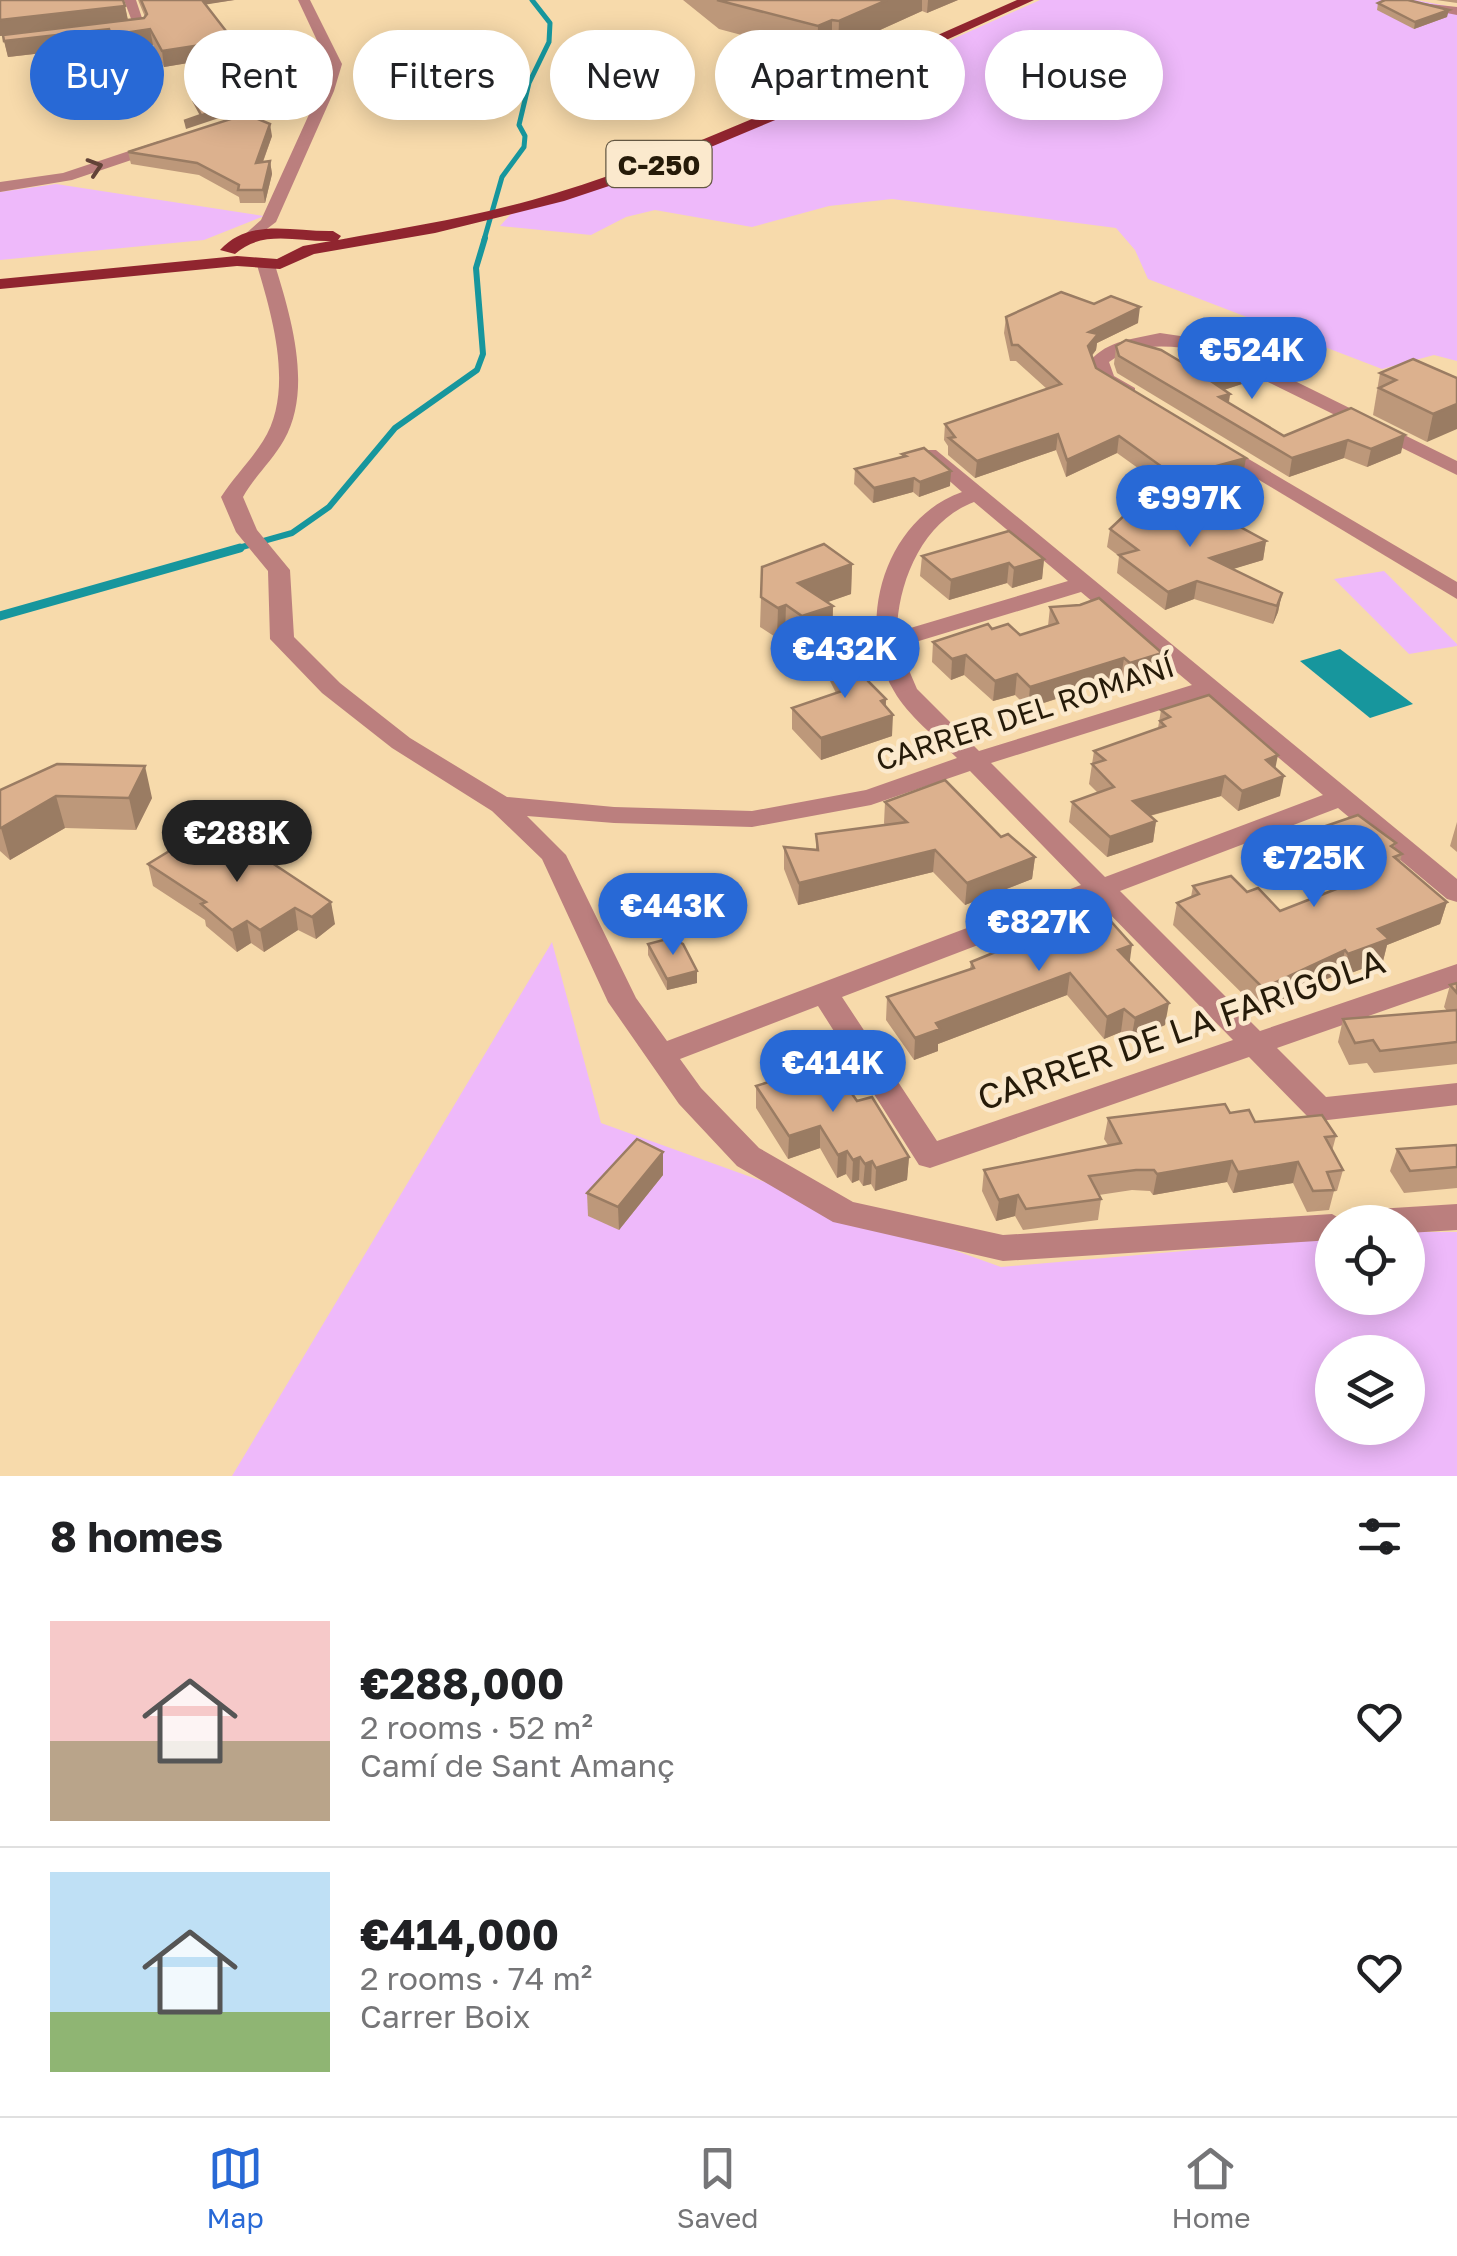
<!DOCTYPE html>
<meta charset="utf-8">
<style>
:root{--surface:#fff;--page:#f2f2f2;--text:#202124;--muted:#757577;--line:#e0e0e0;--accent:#2869d6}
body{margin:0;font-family:"Golos Text",sans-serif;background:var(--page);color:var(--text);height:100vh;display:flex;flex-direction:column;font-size:38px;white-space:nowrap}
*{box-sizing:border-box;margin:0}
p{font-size:32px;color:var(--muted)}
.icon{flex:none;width:55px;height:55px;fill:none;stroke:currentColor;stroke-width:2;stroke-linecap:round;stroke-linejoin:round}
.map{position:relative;height:1476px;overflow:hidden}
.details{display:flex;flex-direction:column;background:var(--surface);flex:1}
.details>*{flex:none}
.banner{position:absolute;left:30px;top:30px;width:1398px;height:90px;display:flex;gap:20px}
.buttons{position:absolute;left:1315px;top:1205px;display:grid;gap:20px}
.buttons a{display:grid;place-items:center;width:110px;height:110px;border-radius:50%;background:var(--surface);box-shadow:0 5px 25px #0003;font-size:50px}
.price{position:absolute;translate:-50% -85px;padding:0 22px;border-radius:35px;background:var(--accent);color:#fff;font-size:32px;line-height:65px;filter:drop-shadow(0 2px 5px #0008)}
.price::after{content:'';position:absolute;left:50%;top:60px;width:30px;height:22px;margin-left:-15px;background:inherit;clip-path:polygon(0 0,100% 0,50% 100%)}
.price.active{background:#222;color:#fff}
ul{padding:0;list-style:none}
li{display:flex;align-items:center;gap:30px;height:250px;padding:0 50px}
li+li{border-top:2px solid var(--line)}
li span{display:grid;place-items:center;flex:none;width:280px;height:200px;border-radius:0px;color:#555}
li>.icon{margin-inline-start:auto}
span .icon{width:120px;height:120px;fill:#fffc;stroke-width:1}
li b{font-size:42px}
h2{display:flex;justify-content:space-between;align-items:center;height:120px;padding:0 50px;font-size:42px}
.tag{padding:0 35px;border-radius:45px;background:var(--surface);box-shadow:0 5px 25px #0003;font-size:35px;line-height:90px}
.tag.active{background:var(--accent);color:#fff}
.tab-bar{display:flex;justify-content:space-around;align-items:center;height:140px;border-top:2px solid var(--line);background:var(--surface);font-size:28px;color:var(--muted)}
.tab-bar a{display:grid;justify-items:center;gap:5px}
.tab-bar .active{color:var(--accent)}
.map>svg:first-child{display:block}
</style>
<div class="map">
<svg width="1457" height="1476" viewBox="0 0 1457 1476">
<rect width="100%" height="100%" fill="#f7daab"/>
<g fill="#eeb9fa" fill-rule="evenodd">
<path d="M1040,0H1416L1457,8V361L1434,355L1382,369L1148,279L1135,250L1116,228L892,199L829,206L752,227L655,210L626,217L591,235L500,226L511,214L650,172L780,116L820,110L833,104L839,90Z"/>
<path d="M56,184L264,216L204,240L0,260V192Z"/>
<path d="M1384,571L1457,644V646L1409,654L1334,579Z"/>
<path d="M552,942L601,1123L1001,1267L1332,1238V1298H1408V1232H1457V1476H232ZM1332,1352H1408V1428H1332Z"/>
</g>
<path fill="#17969d" d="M1340,649L1413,704L1370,718L1300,661Z"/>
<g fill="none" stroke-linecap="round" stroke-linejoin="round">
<path stroke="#17969d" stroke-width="5" d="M484,240L502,177L524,147L525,136L519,125L529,83L549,42L550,23L532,0"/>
<path stroke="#17969d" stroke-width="6" d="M231,550L292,533L329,507L395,428L477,370L483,354L476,268L485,238"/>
<path stroke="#17969d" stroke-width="9" d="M0,616L240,548"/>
<g fill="#bb7f7e" fill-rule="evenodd">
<path d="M124,0H136L146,30L114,33V27L133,24Z"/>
<path d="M298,0H310L342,64L334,91L276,222L251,241L243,236L261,220L316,99L226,129L213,126L321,88L328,64Z"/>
<path d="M1394,0L1457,7V15L1400,4Z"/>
<path d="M159,141L164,143V149L72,180L0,192V182L63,173Z"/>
<path d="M266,260L275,265C291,317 313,389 284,440C272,461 254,477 243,497L257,530L290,570L294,637L340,683L410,738L507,797L614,807L752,811L866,790L957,758C937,738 908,716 894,691C854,624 885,519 962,492L919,454L922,450H936L1457,879V902L1447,899L1338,808L1120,891L1260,1031L1457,964V985L1277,1048L1326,1097L1457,1083V1105L1319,1121L1308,1117L1249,1057L930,1168L919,1165L818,1006L680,1059L701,1088L759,1148L853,1202L1003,1235L1332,1214L1346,1222H1332V1240L1003,1261L833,1222L737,1166L679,1104L608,1002L542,859L492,811L392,748L322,693L270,639L268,571L236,532L221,497C234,477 251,460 263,441C295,391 272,316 257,265ZM974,502L1068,581L897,632C898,581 923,521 974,502ZM1081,592L1192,685L979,751L917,689L899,647ZM1205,696L1323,795L1105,877L991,763ZM970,771L1081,885L667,1041L636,998L566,855L527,816L614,823L752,827L871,805ZM1096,900L1233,1040L937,1141L842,997Z"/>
<path d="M1160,333L1214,341L1457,461V475L1203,350C1170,346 1136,341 1109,362L1114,376L1135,388V396C1111,399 1096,382 1090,361C1108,340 1134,339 1160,333Z"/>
<path d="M1218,441L1457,582V599L1211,451L1208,447Z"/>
<path d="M1457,1204V1230L1408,1233V1222H1361L1365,1213L1377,1209Z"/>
</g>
<path fill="#90252f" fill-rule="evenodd" d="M1017,0H1034L830,93L834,99L827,108L792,113L651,172L564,201L435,233L314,254L280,269L237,266L0,289V279L237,256L277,259L303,246L331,241C297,242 263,229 235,254L220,250C250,217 294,232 333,231L341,236L338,240C411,227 485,215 556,193C629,171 700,141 771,111L762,109L752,98C770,79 796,81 820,87ZM781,91L805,92L819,99C806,107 781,108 768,98Z"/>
</g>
<g fill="#bd987a">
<path d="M0,0L125,6L128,20L145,17L138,0H235L205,4L233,40L236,55L164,67L153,45L114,51L112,45L8,57L3,36H0Z"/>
<path d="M683,0H958L927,13L922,11L838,49L832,48L817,55L719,29Z"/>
<path d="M1436,0H1457V3Z"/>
<path d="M1378,3L1447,17L1414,29L1377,10Z"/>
<path d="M272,136L263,162L270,161L272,174L265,203H240L239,197L199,175L131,164L128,152Z"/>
<path d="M1006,317L1138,323L1097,343L1096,350L1092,356L1096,368L1243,475L1174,494L1117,453L1066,477L1056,450L975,478L948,455V446L944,440L945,424L1047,389L1016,361H1010L1004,333Z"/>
<path d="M1258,339L1278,349L1275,367L1255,357Z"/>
<path d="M1116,346L1254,380L1224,390L1230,394L1229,403L1284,436L1351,408L1401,453L1367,467L1344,458L1289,477L1117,373L1114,364Z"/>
<path d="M1380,373L1457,378L1427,442L1373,415Z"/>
<path d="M902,454L950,486L919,497L913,492L873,503L854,484L855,469L902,457Z"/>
<path d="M1110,529L1266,541L1263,560L1232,569L1282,593L1278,612L1273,624L1194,599L1165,610L1117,573L1119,556L1107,547Z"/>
<path d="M922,556L1044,559L1042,579L1012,588L1007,583L949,600L920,576Z"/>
<path d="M852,564L851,594L827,602L833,606L832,636L801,646L785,635L777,638L760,627L761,597Z"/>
<path d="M1050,607L1162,653L1158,673L1127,684L1121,678L1028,708L1015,695L993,701L964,675L951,680L932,662L933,642L992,629L1020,635L1048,626Z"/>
<path d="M829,656L868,681L886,699V707L892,736L821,760L792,729V708L836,693L828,677Z"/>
<path d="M1161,710L1275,768L1280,796L1238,811L1221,796L1150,816L1156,821L1153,842L1107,857L1069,822L1072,802L1098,793L1089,784L1094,751L1158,728Z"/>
<path d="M0,790L152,798L136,830L65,828L10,860L0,851Z"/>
<path d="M885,802L1001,837L1035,857L1032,879L965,905L933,872L798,905L784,869V847L816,849V834L885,825L884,823Z"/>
<path d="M1457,822V852L1450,846Z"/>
<path d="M1317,829L1396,843L1394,848L1402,854L1400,862L1447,902L1440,924L1387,945L1383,961L1343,976L1340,973L1259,1010L1173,925L1177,903L1191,897L1193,886L1247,892L1280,911L1348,884L1349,882L1312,851Z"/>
<path d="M194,836L335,924L316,939L298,930L264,952L251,943L237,952L206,926L205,920L153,886L148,864Z"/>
<path d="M1067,908L1129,962L1165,1025L1131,1040L1121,1032L1104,1039L1067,995L938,1044V1051L914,1060L886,1020L887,997L970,969L971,962L1059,932L1061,918L1066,917Z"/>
<path d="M648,944L697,983L667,990L648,955Z"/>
<path d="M1457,983V1064L1374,1073L1367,1063L1349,1065L1338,1042L1343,1019L1447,1011L1444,1007L1450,985Z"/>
<path d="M756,1086L857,1101L909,1157L907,1180L875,1191L871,1184L863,1186L859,1180L852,1183L846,1174L837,1178L820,1148L788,1159L756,1108Z"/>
<path d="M1230,1113L1255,1122L1336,1136L1332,1151L1343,1170L1337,1191H1334L1329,1210L1307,1212L1293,1183L1233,1193L1227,1182L1153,1195L1150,1191L1132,1190L1099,1195L1101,1199L1098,1220L1023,1230L1015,1216L996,1221L982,1191L984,1170L1108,1145L1104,1139L1108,1118Z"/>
<path d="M1457,1145V1188L1404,1193L1390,1171L1397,1149Z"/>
<path d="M663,1152V1175L619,1230L588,1216L587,1193Z"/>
</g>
<g fill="#9a7c63">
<path d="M196,0H234L197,6Z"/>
<path d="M887,0H922V11L838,49L839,21Z"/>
<path d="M928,0H958L927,13Z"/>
<path d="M125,6L128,21L0,36V20Z"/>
<path d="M1449,10L1447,17L1414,29L1415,22Z"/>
<path d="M832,20V48L817,55L818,26Z"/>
<path d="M109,29L112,45L8,57L4,41Z"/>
<path d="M150,29L153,45L114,51L111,35Z"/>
<path d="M233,40L236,55L164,67L162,51Z"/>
<path d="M224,108L225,116L186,129L184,121Z"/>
<path d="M270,124L272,136L258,175L256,163Z"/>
<path d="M270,161L272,174L265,203L263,190Z"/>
<path d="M1140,307L1138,323L1097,343L1096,350L1086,362L1089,332Z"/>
<path d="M1257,362L1254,380L1205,396L1208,379Z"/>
<path d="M1230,394L1227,411L1216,415L1219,397Z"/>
<path d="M1457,404V429L1427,442L1433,414Z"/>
<path d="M1058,434L1056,450L975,478L977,461Z"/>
<path d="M1405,435L1401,453L1367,467L1371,449Z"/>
<path d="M1119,436L1117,453L1066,477L1067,460Z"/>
<path d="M1348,440L1344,458L1289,477L1292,458Z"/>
<path d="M1246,458L1243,475L1174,494L1176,477Z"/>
<path d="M951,471L950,486L919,497L920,482Z"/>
<path d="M914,478L913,492L873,503L874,488Z"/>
<path d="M1266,541L1263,560L1207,577L1210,558Z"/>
<path d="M1044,559L1042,579L1012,588L1014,568Z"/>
<path d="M1009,563L1007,583L949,600L951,580Z"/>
<path d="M852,564L851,594L797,613L798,583Z"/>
<path d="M1197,581L1194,599L1165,610L1168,592Z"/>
<path d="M1282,593L1278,612L1273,624L1277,606Z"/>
<path d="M786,605L785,635L777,638L778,608Z"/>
<path d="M833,606L832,636L801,646L802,616Z"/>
<path d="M1162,653L1158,673L1127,684L1130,663Z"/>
<path d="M966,655L964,675L951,680L952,659Z"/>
<path d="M1124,658L1121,678L1028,708L1030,687Z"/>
<path d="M1017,674L1015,695L993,701L995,681Z"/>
<path d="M886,699L885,717L893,715L892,736L821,760V738Z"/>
<path d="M1278,755L1274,775L1266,760Z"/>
<path d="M145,766L152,798L136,830L129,798Z"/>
<path d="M1225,776L1221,796L1130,821L1133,801Z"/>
<path d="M1284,776L1280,796L1238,811L1242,791Z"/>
<path d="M56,796L65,828L10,860L1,828Z"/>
<path d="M1156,821L1153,842L1107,857L1110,837Z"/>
<path d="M935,850L933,872L798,905L799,883Z"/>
<path d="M1035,857L1032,879L965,905L967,883Z"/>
<path d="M331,902L335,924L316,939L312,917Z"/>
<path d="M1447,902L1440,924L1387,945L1383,961L1343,976L1348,954L1378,929Z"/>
<path d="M295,908L298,930L264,952L260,930Z"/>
<path d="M247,921L251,943L237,952L232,930Z"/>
<path d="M1132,945L1129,967L1118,950Z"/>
<path d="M1345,950L1340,973L1259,1010L1263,988Z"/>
<path d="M697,971V983L667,990V979Z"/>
<path d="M1070,973L1067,995L938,1044V1051L914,1060L915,1038L936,1023Z"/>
<path d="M1169,1003L1165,1025L1131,1040L1135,1018Z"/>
<path d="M1124,1009L1121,1032L1104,1039L1107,1017Z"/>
<path d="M820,1126V1148L788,1159L789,1136Z"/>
<path d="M847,1151L846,1174L837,1178L838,1155Z"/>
<path d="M663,1152V1175L619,1230L618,1207Z"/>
<path d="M860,1157L859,1180L852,1183L853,1160Z"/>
<path d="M909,1157L907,1180L875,1191L876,1168Z"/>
<path d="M872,1161L871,1184L863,1186L865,1164Z"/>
<path d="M1232,1161L1227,1182L1153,1195L1157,1174Z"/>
<path d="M1298,1162L1293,1183L1233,1193L1238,1172Z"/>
<path d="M1018,1195L1015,1216L996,1221L999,1200Z"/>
</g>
<g fill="#dcb18e" stroke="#9a7c63" stroke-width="2.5">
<path d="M0,0H123L125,6L0,20Z"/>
<path d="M141,0H202L233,40L162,51L150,29L111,35L109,29L4,41L3,35L144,18L147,14Z"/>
<path d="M717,0H887L839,21L832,20L818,26Z"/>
<path d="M1385,0H1408L1449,10L1415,22L1378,3Z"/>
<path d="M220,98L224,108L184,121L201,115L194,102Z"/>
<path d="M246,114L270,124L256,163L270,161L263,190H238L239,185L197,163L128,152Z"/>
<path d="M1061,292L1094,304L1111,296L1140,307L1089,332L1098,334L1088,346L1096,368L1246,458L1176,477L1119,436L1067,460L1058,434L977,461L949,438L955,437L945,424L1061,384L1018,345H1012L1006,317Z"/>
<path d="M1273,334L1278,349L1258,339Z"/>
<path d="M1126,340L1161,350L1183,363L1230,349L1257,362L1208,379L1230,394L1219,397L1284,436L1351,408L1405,435L1371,449L1348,440L1292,458L1119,356L1116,346Z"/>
<path d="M1413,359L1457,378V404L1433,414L1379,388L1396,380L1380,373Z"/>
<path d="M924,448L951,471L920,482L914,478L874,488L855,469L906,456L902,454Z"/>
<path d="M1196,503L1266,541L1210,558L1282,593L1277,606L1197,581L1168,592L1119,555L1138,550L1110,529L1130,510L1158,512Z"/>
<path d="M1009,531L1044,559L1014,568L1009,563L951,580L922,556Z"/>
<path d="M824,544L852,564L798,583L833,606L802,616L786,605L778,608L761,597L762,567Z"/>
<path d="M1099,598L1162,653L1130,663L1124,658L1030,687L1017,674L995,681L966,655L952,659L933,642L988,624L992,629L1008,624L1020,635L1058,623L1050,607L1080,605Z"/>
<path d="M829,656H862L868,681L886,699L881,701L893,715L821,738L792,708L845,690Z"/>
<path d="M1209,695L1278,755L1266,760L1284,776L1242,791L1225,776L1133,801L1156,821L1110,837L1072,802L1114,787L1092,764L1105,760L1094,751L1165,726L1160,721L1170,717L1161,710Z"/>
<path d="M57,764L145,766L129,798L56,796L1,828L0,827V790Z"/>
<path d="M945,780L1001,837L1008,834L1035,857L967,883L935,850L799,883L784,847L818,850L816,834L907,822L885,802Z"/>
<path d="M1358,815L1396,843L1391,846L1402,854L1394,857L1447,902L1378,929L1389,939L1348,954L1345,950L1263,988L1177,903L1199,894L1193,886L1231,876L1247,892L1258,888L1280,911L1367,877L1353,865L1358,864L1317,829Z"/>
<path d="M194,836L244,865L260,855L331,902L312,917L295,908L260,930L247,921L232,930L201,904L206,902L148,864Z"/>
<path d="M1090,898L1132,945L1118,950L1169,1003L1135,1018L1124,1009L1107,1017L1070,973L936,1023L940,1029L915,1038L887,997L974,968L971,962L1015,944L1070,929L1061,918L1072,916L1067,908Z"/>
<path d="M671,938L683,944L697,971L667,979L648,944Z"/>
<path d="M1457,983V993L1450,985Z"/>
<path d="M1457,1010V1042L1380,1051L1373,1040L1355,1043L1343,1019Z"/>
<path d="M819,1066L824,1071L834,1068L857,1101L872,1097L909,1157L876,1168L872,1161L865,1164L860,1157L853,1160L847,1151L838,1155L820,1126L789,1136L756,1086Z"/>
<path d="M1225,1104L1230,1113L1249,1110L1255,1122L1322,1115L1336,1136L1325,1137L1343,1170L1327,1172L1334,1190L1313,1191L1298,1162L1238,1172L1232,1161L1157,1174L1154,1170H1136L1089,1176L1101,1199L1026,1209L1018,1195L999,1200L984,1170L1121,1143L1108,1118Z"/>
<path d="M637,1139L663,1152L618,1207L587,1193Z"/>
<path d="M1457,1145V1167L1410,1171L1397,1149Z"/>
</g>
<defs><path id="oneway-chevron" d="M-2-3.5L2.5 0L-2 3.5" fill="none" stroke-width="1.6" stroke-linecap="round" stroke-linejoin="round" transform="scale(2.5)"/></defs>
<use stroke="#624338" href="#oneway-chevron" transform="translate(95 167) rotate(-18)"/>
<g text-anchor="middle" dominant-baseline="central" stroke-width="9" stroke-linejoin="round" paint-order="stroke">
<rect fill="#fbe9cd" stroke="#665944" stroke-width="2.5" x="606.5" y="141" width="105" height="46" rx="8"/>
<g font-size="28" font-weight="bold" fill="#261b09">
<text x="659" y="164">C-250</text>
</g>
<g font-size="30" fill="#261b09" stroke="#fbe9cd">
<text transform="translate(1025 713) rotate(-18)">CARRER DEL ROMANÍ</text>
</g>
<g font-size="35" fill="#261b09" stroke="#fbe9cd">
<text transform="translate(1181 1029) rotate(-19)">CARRER DE LA FARIGOLA</text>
</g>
</g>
</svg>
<div class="buttons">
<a><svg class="icon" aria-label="locate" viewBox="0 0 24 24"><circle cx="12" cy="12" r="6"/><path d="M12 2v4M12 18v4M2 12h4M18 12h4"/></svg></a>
<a><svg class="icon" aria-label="layers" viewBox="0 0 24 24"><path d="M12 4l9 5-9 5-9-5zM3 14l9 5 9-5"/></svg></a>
</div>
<b class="price" style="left:1252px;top:402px">€524K</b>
<b class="price" style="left:1190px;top:550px">€997K</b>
<b class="price" style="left:845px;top:701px">€432K</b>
<b class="price active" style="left:237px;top:885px">€288K</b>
<b class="price" style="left:1314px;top:910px">€725K</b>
<b class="price" style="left:673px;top:958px">€443K</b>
<b class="price" style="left:1039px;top:974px">€827K</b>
<b class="price" style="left:833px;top:1115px">€414K</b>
<div class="banner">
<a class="tag active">Buy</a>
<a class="tag">Rent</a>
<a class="tag">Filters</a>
<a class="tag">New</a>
<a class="tag">Apartment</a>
<a class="tag">House</a>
</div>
</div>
<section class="details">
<h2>8 homes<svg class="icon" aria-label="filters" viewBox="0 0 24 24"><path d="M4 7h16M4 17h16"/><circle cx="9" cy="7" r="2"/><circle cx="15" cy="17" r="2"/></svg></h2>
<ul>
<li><span style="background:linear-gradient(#f6c9c9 60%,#b9a48a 0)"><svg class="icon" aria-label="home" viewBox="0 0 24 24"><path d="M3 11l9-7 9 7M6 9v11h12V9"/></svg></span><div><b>€288,000</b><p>2 rooms · 52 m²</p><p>Camí de Sant Amanç</p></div><svg class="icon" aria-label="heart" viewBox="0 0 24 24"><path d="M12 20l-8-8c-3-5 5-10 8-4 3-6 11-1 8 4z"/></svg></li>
<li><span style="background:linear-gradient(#bfe0f5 70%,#8fb573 0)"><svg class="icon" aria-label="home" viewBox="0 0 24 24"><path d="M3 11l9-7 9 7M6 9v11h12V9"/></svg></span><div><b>€414,000</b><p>2 rooms · 74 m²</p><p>Carrer Boix</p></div><svg class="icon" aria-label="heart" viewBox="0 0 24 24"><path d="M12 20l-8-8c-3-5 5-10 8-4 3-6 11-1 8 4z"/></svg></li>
</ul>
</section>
<nav class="tab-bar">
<a class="active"><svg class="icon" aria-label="map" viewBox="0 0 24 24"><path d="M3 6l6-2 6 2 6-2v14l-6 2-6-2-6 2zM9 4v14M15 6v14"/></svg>Map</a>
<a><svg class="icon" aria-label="saved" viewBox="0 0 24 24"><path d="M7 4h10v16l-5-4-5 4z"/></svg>Saved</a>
<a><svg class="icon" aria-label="home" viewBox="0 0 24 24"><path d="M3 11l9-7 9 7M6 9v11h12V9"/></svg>Home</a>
</nav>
